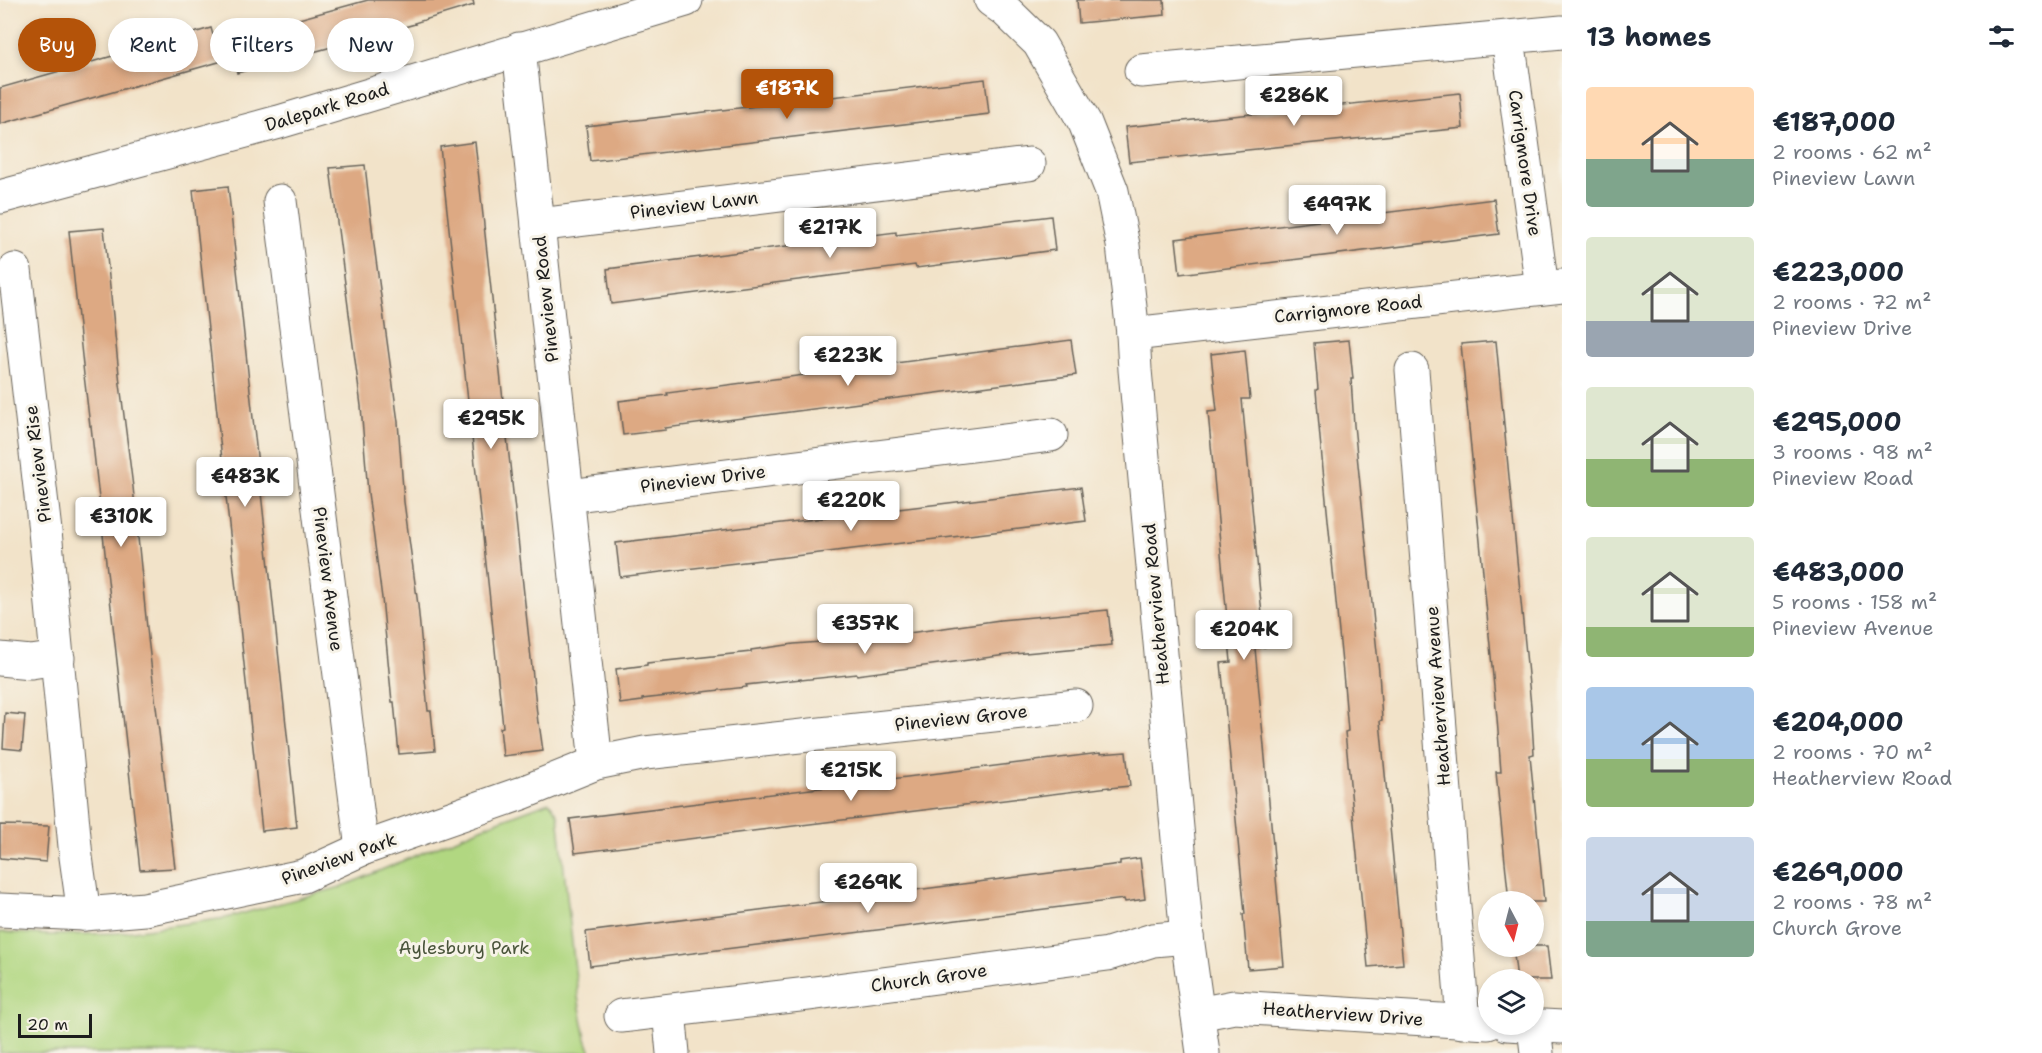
<!DOCTYPE html>
<meta charset="utf-8">
<style>
:root{--surface:#fff;--page:#f6f6f7;--text:#1f2937;--muted:#747a83;--accent:#b45309}
body{margin:0;font-family:"Shantell Sans",sans-serif;background:var(--page);color:var(--text);height:100vh;display:flex;flex-direction:column;font-size:22px;white-space:nowrap}
*{box-sizing:border-box;margin:0}
p{font-size:20px;color:var(--muted)}
.icon{flex:none;width:33px;height:33px;fill:none;stroke:currentColor;stroke-width:2;stroke-linecap:round;stroke-linejoin:round}
.map{position:relative;flex:1;overflow:hidden}
.panel{display:flex;flex-direction:column;background:var(--surface);width:480px}
.panel>*{flex:none}
.top-card{position:absolute;left:18px;top:18px;width:570px;height:54px;display:flex;gap:12px}
.needle{width:39px;rotate:173deg}
.tools{position:absolute;left:1478px;top:891px;display:grid;gap:12px}
.tools a{display:grid;place-items:center;width:66px;height:66px;border-radius:50%;background:var(--surface);box-shadow:0 3px 9px #0003;font-size:30px}
.scale{position:absolute;left:18px;bottom:15px;width:74px;box-sizing:border-box;padding-left:6px;border:3px solid #1c1c1c;border-top:0;font-size:16px;line-height:21px;white-space:nowrap;color:#1c1c1c;-webkit-text-stroke:4px #f7f3e8;paint-order:stroke}
.price{position:absolute;translate:-50% -51px;padding:0 14px;border-radius:6px;background:#fff;color:#222;font-size:20px;line-height:39px;filter:drop-shadow(0 2px 3px #0008)}
.price::after{content:'';position:absolute;left:50%;top:36px;width:18px;height:14px;margin-left:-9px;background:inherit;clip-path:polygon(0 0,100% 0,50% 100%)}
.price.on{background:var(--accent);color:#fff}
ul{padding:0;list-style:none}
li{display:flex;align-items:center;gap:18px;height:150px;padding:0 24px}
li span{display:grid;place-items:center;flex:none;width:168px;height:120px;border-radius:6px;color:#555}
li>.icon{margin-inline-start:auto}
span .icon{width:72px;height:72px;fill:#fffc;stroke-width:1}
li b{font-size:26px}
h2{display:flex;justify-content:space-between;align-items:center;height:72px;padding:0 24px;font-size:26px}
.tag{padding:0 21px;border-radius:27px;background:var(--surface);box-shadow:0 3px 9px #0003;font-size:21px;line-height:54px}
.tag.on{background:var(--accent);color:#fff}
main{display:flex;flex:1;min-height:0}
.map>svg:first-child{display:block}
</style>
<main>
<div class="map">
<svg width="1562" height="1053" viewBox="0 0 1562 1053">
<rect width="100%" height="100%" fill="#f7f3e8"/>
<filter id="ink" filterUnits="userSpaceOnUse"><feTurbulence type="fractalNoise" baseFrequency=".0167" numOctaves="2"/><feDisplacementMap in="SourceGraphic" scale="12" xChannelSelector="R" yChannelSelector="G"/><feConvolveMatrix kernelMatrix="1 2 1 2 8 2 1 2 1" color-interpolation-filters="sRGB"/></filter>
<filter id="wash" filterUnits="userSpaceOnUse"><feTurbulence type="fractalNoise" baseFrequency=".008" numOctaves="4" result="noise"/><feDisplacementMap in="SourceGraphic" scale="24" xChannelSelector="R" yChannelSelector="G"/><feGaussianBlur stdDeviation="1.35" result="paint"/><feColorMatrix in="noise" values="0 0 0 0 0 0 0 0 0 0 0 0 0 0 0 0 0 1.4 0 .05"/><feComposite in="paint" operator="in"/></filter>
<g filter="url(#wash)">
<rect width="100%" height="100%" fill="#f2e3c9"/>
<path fill="#b1d781" stroke="#667a4e" stroke-width="1.5" d="M549,802L558,814L578,997L586,1039L591,1053H0V932L50,935L118,933L226,918L341,887L493,823Z"/>
<g id="blocks">
<g fill="#dda983">
<path d="M368,0H473L474,5L414,23L415,24L237,73L233,58L0,124V88L211,28L215,42Z"/>
<path d="M1077,0H1164L1165,15L1079,23Z"/>
<path d="M985,79L989,114L590,161L586,126Z"/>
<path d="M1460,93L1463,128L1129,162L1125,127Z"/>
<path d="M475,142L538,723H539L543,751L503,756L500,728L503,727L489,591L440,147Z"/>
<path d="M365,165L374,245L398,422L404,502L418,605L428,711H431L435,751L399,754L394,702H392L382,598L368,493L361,406L330,168Z"/>
<path d="M228,186L297,827L262,831L193,190Z"/>
<path d="M1494,199L1499,234L1180,274L1176,239Z"/>
<path d="M1051,216L1055,250L916,268L915,265L611,304L607,269L896,232V235Z"/>
<path d="M104,228L120,384L133,487L148,638L175,868L140,870L91,426H90L84,375L69,231Z"/>
<path d="M1071,340L1076,375L665,428L666,430L623,435L619,401L668,395L667,393Z"/>
<path d="M1349,340L1353,379H1351L1354,425L1379,672L1382,720L1380,721L1403,964L1368,967L1345,732L1348,731L1344,684L1320,438L1316,390L1318,389L1314,343Z"/>
<path d="M1496,341L1531,706L1534,754L1530,755L1544,902H1509L1496,772H1501L1497,718L1461,344Z"/>
<path d="M1245,350L1250,399H1242L1265,647L1255,648L1284,966L1248,969L1243,914H1245L1221,663L1231,662L1208,412L1217,411L1211,354Z"/>
<path d="M1081,487L1086,521L620,577L616,543Z"/>
<path d="M1108,610L1112,645L1014,654L857,675V674L801,680V679L746,685L747,687L642,699V701L620,704L616,669L647,665V663L751,652V650L794,644L874,638L1000,620Z"/>
<path d="M5,713L25,715L22,750L3,748Z"/>
<path d="M1126,752L1130,786L1109,788V787L575,853L570,819L1100,753V754Z"/>
<path d="M0,825L49,826L46,862L0,858Z"/>
<path d="M1140,858L1145,899L1125,902L1124,899L590,966L586,932L1120,864V861Z"/>
<path d="M1513,946H1547L1551,980H1517Z"/>
</g>
</g>
</g>
<g filter="url(#ink)">
<use href="#blocks" fill-opacity="0" stroke="#676259" stroke-width="1.5"/>
<g fill="none" stroke-linecap="round" stroke-linejoin="round">
<g stroke="#676259" stroke-width="35">
<g id="minor">
<path d="M991,0L1005,10L1039,43L1085,123L1112,191L1123,245L1133,334L1135,370L1187,937L1203,1053"/>
<path d="M1508,38L1542,288"/>
<path d="M519,49L596,763"/>
<path d="M1141,71L1562,32"/>
<path d="M0,197L279,122L686,0"/>
<path d="M280,201L362,849"/>
<path d="M538,225L1029,164"/>
<path d="M15,270L45,531L76,857L84,914"/>
<path d="M1133,334L1562,286"/>
<path d="M1412,370L1463,1022"/>
<path d="M568,496L1051,435"/>
<path d="M0,659L31,662L58,658"/>
<path d="M0,910L84,914L145,909L303,876L362,849L522,793L596,763L645,753L1076,706"/>
<path d="M669,1011L673,1053"/>
<path d="M1198,1014L1234,1007L1488,1023"/>
<path d="M621,1016L808,994L1108,954L1153,940L1187,937"/>
<path d="M1507,1024L1562,1027"/>
<path d="M1534,1026L1537,1053"/>
</g>
</g>
<use href="#minor" stroke="#fff" stroke-width="33"/>
</g>
</g>
<g text-anchor="middle" dominant-baseline="central" stroke-width="6" stroke-linejoin="round" paint-order="stroke">
<g font-size="18" fill="#1c1c1c" stroke="#f7f3e8">
<text transform="translate(327 107) rotate(-17)">Dalepark Road</text>
<text transform="translate(1525 163) rotate(82)">Carrigmore Drive</text>
<text transform="translate(694 205) rotate(-7)">Pineview Lawn</text>
<text transform="translate(546 299) rotate(-96)">Pineview Road</text>
<text transform="translate(1348 309) rotate(-6)">Carrigmore Road</text>
<text transform="translate(38 464) rotate(-97)">Pineview Rise</text>
<text transform="translate(703 479) rotate(-7)">Pineview Drive</text>
<text transform="translate(328 579) rotate(83)">Pineview Avenue</text>
<text transform="translate(1156 604) rotate(-95)">Heatherview Road</text>
<text transform="translate(1438 696) rotate(-94)">Heatherview Avenue</text>
<text transform="translate(961 718) rotate(-6)">Pineview Grove</text>
<text transform="translate(339 859) rotate(-20)">Pineview Park</text>
<text transform="translate(929 978) rotate(-8)">Church Grove</text>
<text transform="translate(1343 1014) rotate(4)">Heatherview Drive</text>
</g>
<g font-size="18" fill="#49543a" stroke="#f7f3e8">
<text x="464" y="948">Aylesbury Park</text>
</g>
</g>
</svg>
<div class="tools">
<a><svg class="needle" viewBox="-14 -14 28 28"><path d="M0-13l5 13h-10z" fill="#e53935"/><path d="M0 13l5-13h-10z" fill="#747a83"/></svg></a>
<a><svg class="icon" aria-label="layers" viewBox="0 0 24 24"><path d="M12 4l9 5-9 5-9-5zM3 14l9 5 9-5"/></svg></a>
</div>
<div class="scale">20 m</div>
<b class="price on" style="left:787px;top:120px">€187K</b>
<b class="price" style="left:1294px;top:127px">€286K</b>
<b class="price" style="left:1337px;top:236px">€497K</b>
<b class="price" style="left:830px;top:259px">€217K</b>
<b class="price" style="left:848px;top:387px">€223K</b>
<b class="price" style="left:491px;top:450px">€295K</b>
<b class="price" style="left:245px;top:508px">€483K</b>
<b class="price" style="left:851px;top:532px">€220K</b>
<b class="price" style="left:121px;top:548px">€310K</b>
<b class="price" style="left:865px;top:655px">€357K</b>
<b class="price" style="left:1244px;top:661px">€204K</b>
<b class="price" style="left:851px;top:802px">€215K</b>
<b class="price" style="left:868px;top:914px">€269K</b>
<div class="top-card">
<a class="tag on">Buy</a>
<a class="tag">Rent</a>
<a class="tag">Filters</a>
<a class="tag">New</a>
</div>
</div>
<section class="panel">
<h2>13 homes<svg class="icon" aria-label="filters" viewBox="0 0 24 24"><path d="M4 7h16M4 17h16"/><circle cx="9" cy="7" r="2"/><circle cx="15" cy="17" r="2"/></svg></h2>
<ul>
<li><span style="background:linear-gradient(#ffd9b3 60%,#7fa58c 0)"><svg class="icon" aria-label="home" viewBox="0 0 24 24"><path d="M3 11l9-7 9 7M6 9v11h12V9"/></svg></span><div><b>€187,000</b><p>2 rooms · 62 m²</p><p>Pineview Lawn</p></div></li>
<li><span style="background:linear-gradient(#dfe7d0 70%,#9aa5b1 0)"><svg class="icon" aria-label="home" viewBox="0 0 24 24"><path d="M3 11l9-7 9 7M6 9v11h12V9"/></svg></span><div><b>€223,000</b><p>2 rooms · 72 m²</p><p>Pineview Drive</p></div></li>
<li><span style="background:linear-gradient(#dfe7d0 60%,#8fb573 0)"><svg class="icon" aria-label="home" viewBox="0 0 24 24"><path d="M3 11l9-7 9 7M6 9v11h12V9"/></svg></span><div><b>€295,000</b><p>3 rooms · 98 m²</p><p>Pineview Road</p></div></li>
<li><span style="background:linear-gradient(#dfe7d0 75%,#8fb573 0)"><svg class="icon" aria-label="home" viewBox="0 0 24 24"><path d="M3 11l9-7 9 7M6 9v11h12V9"/></svg></span><div><b>€483,000</b><p>5 rooms · 158 m²</p><p>Pineview Avenue</p></div></li>
<li><span style="background:linear-gradient(#a9c7e8 60%,#8fb573 0)"><svg class="icon" aria-label="home" viewBox="0 0 24 24"><path d="M3 11l9-7 9 7M6 9v11h12V9"/></svg></span><div><b>€204,000</b><p>2 rooms · 70 m²</p><p>Heatherview Road</p></div></li>
<li><span style="background:linear-gradient(#c9d6e8 70%,#7fa58c 0)"><svg class="icon" aria-label="home" viewBox="0 0 24 24"><path d="M3 11l9-7 9 7M6 9v11h12V9"/></svg></span><div><b>€269,000</b><p>2 rooms · 78 m²</p><p>Church Grove</p></div></li>
</ul>
</section>
</main>
